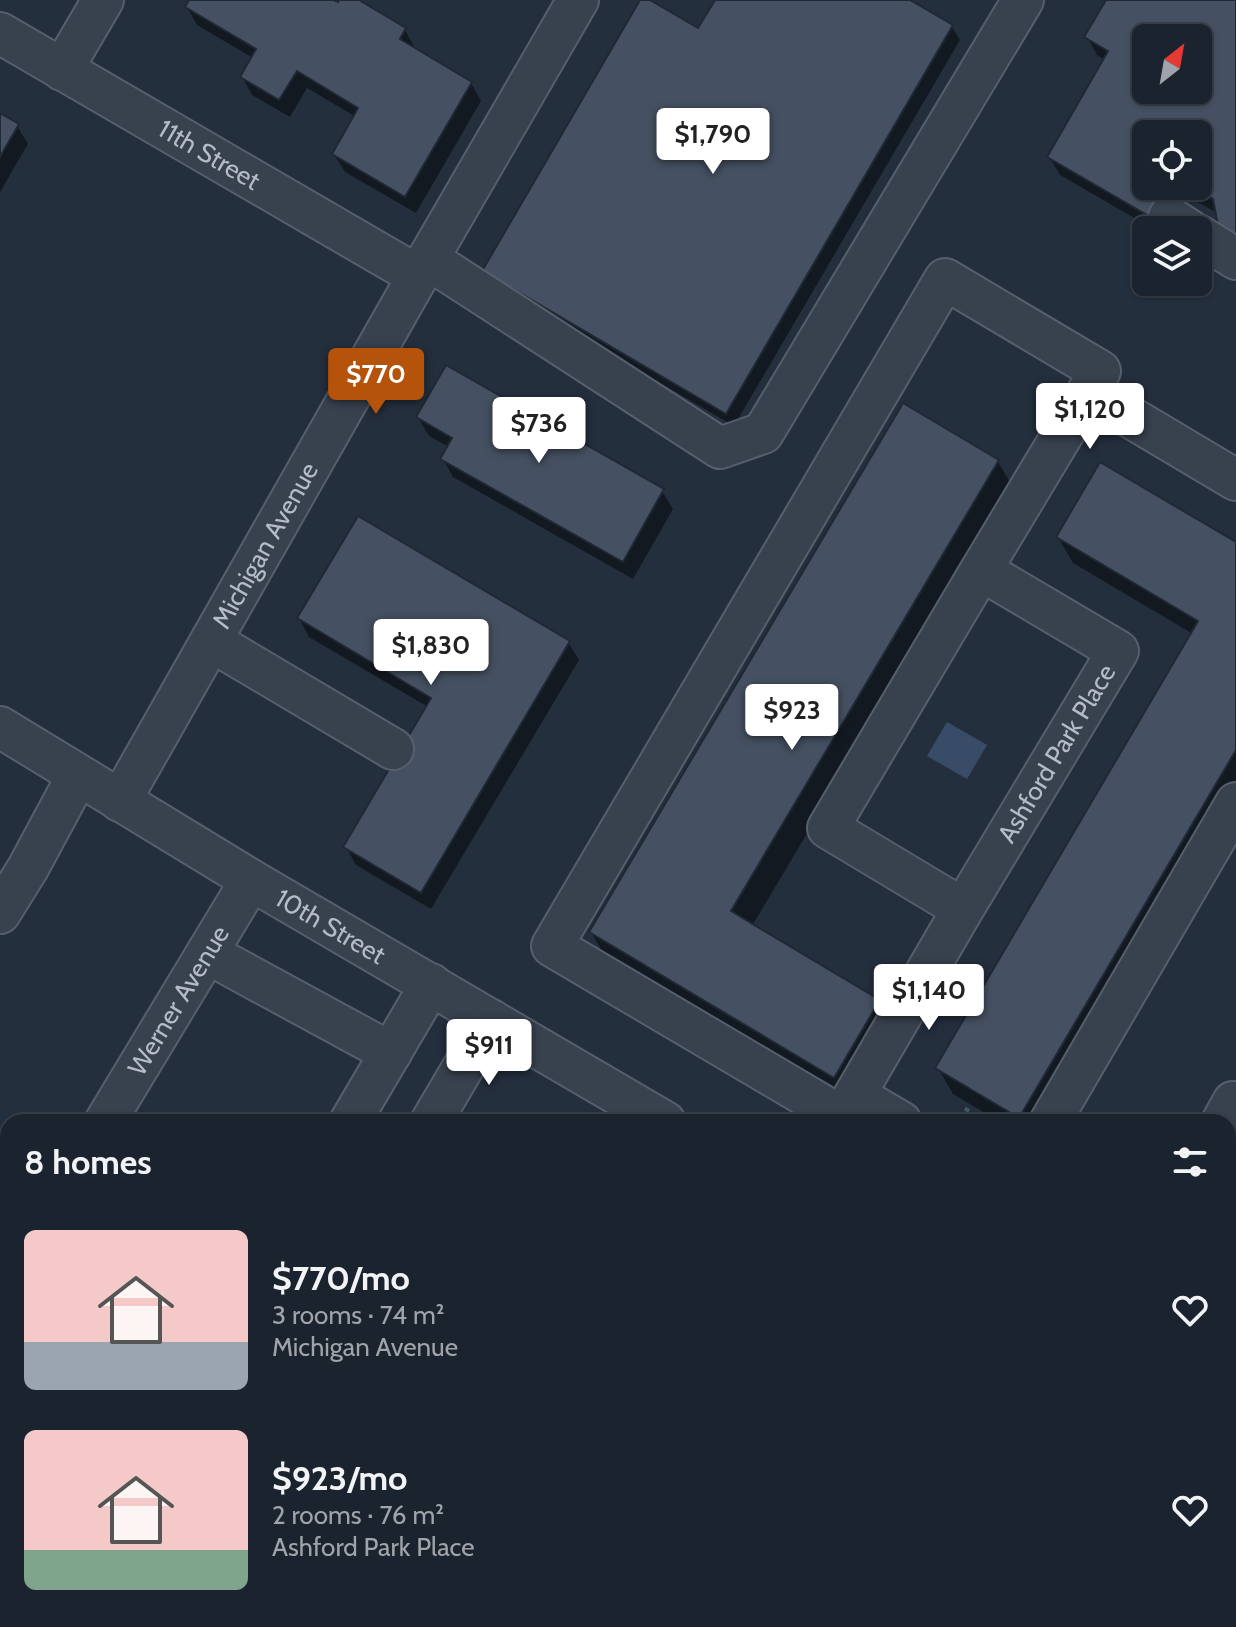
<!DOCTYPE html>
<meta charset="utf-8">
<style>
:root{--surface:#1b232e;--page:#242b36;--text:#f1f3f6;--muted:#a0a4aa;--line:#39404a;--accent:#b45309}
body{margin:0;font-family:Cabin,sans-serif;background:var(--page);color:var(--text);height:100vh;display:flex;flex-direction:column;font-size:30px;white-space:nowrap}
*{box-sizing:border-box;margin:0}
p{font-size:26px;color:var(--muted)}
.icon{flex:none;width:44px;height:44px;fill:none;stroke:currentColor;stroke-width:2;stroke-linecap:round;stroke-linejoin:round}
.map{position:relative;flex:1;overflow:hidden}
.side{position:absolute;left:0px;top:1114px;width:1236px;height:514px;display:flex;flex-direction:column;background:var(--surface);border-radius:24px 24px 0 0;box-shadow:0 2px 6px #0004,0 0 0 2px var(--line)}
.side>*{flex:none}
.needle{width:52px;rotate:31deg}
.fabs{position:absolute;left:1132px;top:24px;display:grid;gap:16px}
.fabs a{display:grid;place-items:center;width:80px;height:80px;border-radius:12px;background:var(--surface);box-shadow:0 2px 6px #0004,0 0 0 2px var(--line);font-size:40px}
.price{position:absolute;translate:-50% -68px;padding:0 18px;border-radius:8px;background:#fff;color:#222;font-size:26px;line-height:52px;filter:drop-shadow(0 2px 4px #0008)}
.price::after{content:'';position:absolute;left:50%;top:48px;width:24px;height:18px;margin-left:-12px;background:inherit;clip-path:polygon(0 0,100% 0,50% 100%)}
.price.current{background:var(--accent);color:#fff}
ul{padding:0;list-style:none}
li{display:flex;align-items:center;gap:24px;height:200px;padding:0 24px}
li span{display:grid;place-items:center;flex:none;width:224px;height:160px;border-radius:12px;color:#555}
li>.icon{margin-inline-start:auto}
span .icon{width:96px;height:96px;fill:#fffc;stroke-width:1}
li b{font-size:34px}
h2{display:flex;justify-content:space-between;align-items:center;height:96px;padding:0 24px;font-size:34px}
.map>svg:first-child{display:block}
</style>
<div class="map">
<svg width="1236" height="1627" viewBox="0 0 1236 1627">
<rect width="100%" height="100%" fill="#242f3e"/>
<path fill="#394c67" d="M947,722L987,745L967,779L927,756Z"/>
<g fill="#0007" fill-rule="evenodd">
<path d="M191,0H330L338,5L341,0H355L405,30L415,48L414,50L471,83L481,101L416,213L345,172L334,154L356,117L307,88L290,117L252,95L242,77L253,58L197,25L187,7Z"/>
<path d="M643,0H646L699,31L717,0H906L952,27L960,40L734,426L492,285Z"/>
<path d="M1108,0H1236L1217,213L1187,196L1167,230H1155L1060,175L1049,157L1105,60L1097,55L1087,37ZM1146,38H1198V90H1146ZM1146,134H1198V186H1146Z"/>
<path d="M0,116L17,126L28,144L0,192Z"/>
<path d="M418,417L662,491L673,509L633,579L453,477L443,459L449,447L429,436Z"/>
<path d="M998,462L1013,487L752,926L879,1002L894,1027L849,1102L606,958L591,932Z"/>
<path d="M1058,537L1236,544V800L1047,1122H1000L953,1094L938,1068L1193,634L1073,563Z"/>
<path d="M299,618L568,642L579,660L431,909L356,865L346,847L428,707L309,637Z"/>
<path d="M1228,1312L1236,1316V1391L1232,1399L1228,1397Z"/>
</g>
<g fill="#455162" stroke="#1f2835" stroke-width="2" fill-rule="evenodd">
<path d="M189,0H334L338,2L339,0H359L406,28L400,39L472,82L405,197L332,154L358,108L297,71L279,100L240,77L256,49L185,7Z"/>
<path d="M640,0H650L698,28L715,0H910L953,25L726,414L482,271Z"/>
<path d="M1106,0H1236V241L1219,231L1213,199L1189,186H1198V134H1146V186H1172L1154,219L1047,157L1108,51L1084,37ZM1146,38H1198V90H1146Z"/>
<path d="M0,113L19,124L0,157Z"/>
<path d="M446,365L664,489L623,562L440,459L452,438L416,417Z"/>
<path d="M903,403L999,460L731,911L880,1000L834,1078L589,932Z"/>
<path d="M1100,462L1236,542V750L1019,1118L935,1068L1198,621L1056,537Z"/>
<path d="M358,516L570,641L421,893L343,847L431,698L297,618Z"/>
<path d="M1228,1309L1236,1314V1341L1228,1354Z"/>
</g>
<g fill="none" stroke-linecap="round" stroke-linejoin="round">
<g stroke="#565f6c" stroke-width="44">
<g id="minor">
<path id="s1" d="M0,33L418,276"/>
<path d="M62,70L103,0"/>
<path d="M1169,217L1189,230"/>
<path d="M1198,235L1236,259"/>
<path d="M428,259L720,448L763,433L1023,0"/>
<path d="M981,570L1088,392L1236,480"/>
<path d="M211,641L393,749"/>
<path id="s2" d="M0,727L251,880L665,1122"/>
<path id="s3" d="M120,801L418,276L578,0"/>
<path d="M0,913L28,868L78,775"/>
<path d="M207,953L391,1053"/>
<path d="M855,1095L901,1122"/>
<path d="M842,1117L552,946L945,279L1100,371L1088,392"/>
<path id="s4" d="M105,1122L251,880"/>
<path d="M350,1122L431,984"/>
<path d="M431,1122L491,1020"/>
<path id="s5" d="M839,1122L963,909L1118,651L981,570L828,828L963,909"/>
<path d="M1050,1122L1236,803"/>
<path d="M1222,1122L1233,1102L1236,1104"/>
<path d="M1228,1228L1236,1233"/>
<path d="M0,1296L8,1283"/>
<path d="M1228,1452L1236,1456"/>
<path d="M0,1478L8,1482"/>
<path d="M260,1620L272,1627"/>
<path d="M779,1620L793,1627"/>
<path d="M1105,1620L1117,1627"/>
<path d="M18,1627L24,1620"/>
<path d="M133,1627L137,1620"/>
<path d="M359,1627L363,1620"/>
<path d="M595,1627L599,1620"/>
<path d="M1065,1627L1069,1620"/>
</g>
</g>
<g stroke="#44595c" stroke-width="5" stroke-dasharray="6 6" stroke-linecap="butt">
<path d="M960,1122L968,1108"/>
<path d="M1228,1368L1236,1359"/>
</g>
<use href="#minor" stroke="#38414e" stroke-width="40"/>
</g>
<g text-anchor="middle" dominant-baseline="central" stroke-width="8" stroke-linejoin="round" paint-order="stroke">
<g font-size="26" fill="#b4bcc9" stroke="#1d2633">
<text stroke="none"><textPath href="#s1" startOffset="242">11th Street</textPath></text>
<text stroke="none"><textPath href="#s3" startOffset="294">Michigan Avenue</textPath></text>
<text stroke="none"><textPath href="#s5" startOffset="428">Ashford Park Place</textPath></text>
<text stroke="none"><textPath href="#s2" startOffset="386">10th Street</textPath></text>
<text stroke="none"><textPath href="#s4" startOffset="142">Werner Avenue</textPath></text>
</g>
</g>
</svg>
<div class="fabs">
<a><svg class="needle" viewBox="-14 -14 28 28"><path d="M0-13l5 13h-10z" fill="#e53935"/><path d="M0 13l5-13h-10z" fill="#a0a4aa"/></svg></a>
<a><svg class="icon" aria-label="locate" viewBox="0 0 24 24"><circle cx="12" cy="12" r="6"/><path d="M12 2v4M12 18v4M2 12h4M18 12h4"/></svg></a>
<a><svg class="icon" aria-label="layers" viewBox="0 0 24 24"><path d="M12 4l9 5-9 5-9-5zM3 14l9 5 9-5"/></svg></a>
</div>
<b class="price" style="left:713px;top:176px">$1,790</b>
<b class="price current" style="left:376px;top:416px">$770</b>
<b class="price" style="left:1090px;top:451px">$1,120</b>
<b class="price" style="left:539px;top:465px">$736</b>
<b class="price" style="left:431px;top:687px">$1,830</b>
<b class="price" style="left:792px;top:752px">$923</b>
<b class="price" style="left:929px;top:1032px">$1,140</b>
<b class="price" style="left:489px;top:1087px">$911</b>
<section class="side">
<h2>8 homes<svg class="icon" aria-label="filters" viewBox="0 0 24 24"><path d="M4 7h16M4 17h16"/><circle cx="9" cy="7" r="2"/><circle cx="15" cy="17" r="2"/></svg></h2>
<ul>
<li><span style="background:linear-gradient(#f6c9c9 70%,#9aa5b1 0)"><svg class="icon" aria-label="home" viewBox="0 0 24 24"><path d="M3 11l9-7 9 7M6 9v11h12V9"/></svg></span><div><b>$770/mo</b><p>3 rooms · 74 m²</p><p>Michigan Avenue</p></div><svg class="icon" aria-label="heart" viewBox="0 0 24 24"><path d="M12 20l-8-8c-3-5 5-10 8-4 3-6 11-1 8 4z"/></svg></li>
<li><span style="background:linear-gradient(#f6c9c9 75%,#7fa58c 0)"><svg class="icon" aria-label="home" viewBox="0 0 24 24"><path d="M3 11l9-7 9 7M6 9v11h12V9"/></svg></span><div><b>$923/mo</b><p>2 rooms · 76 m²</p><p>Ashford Park Place</p></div><svg class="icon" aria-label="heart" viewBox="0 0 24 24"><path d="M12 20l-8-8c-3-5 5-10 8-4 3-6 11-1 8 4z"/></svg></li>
</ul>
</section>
</div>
